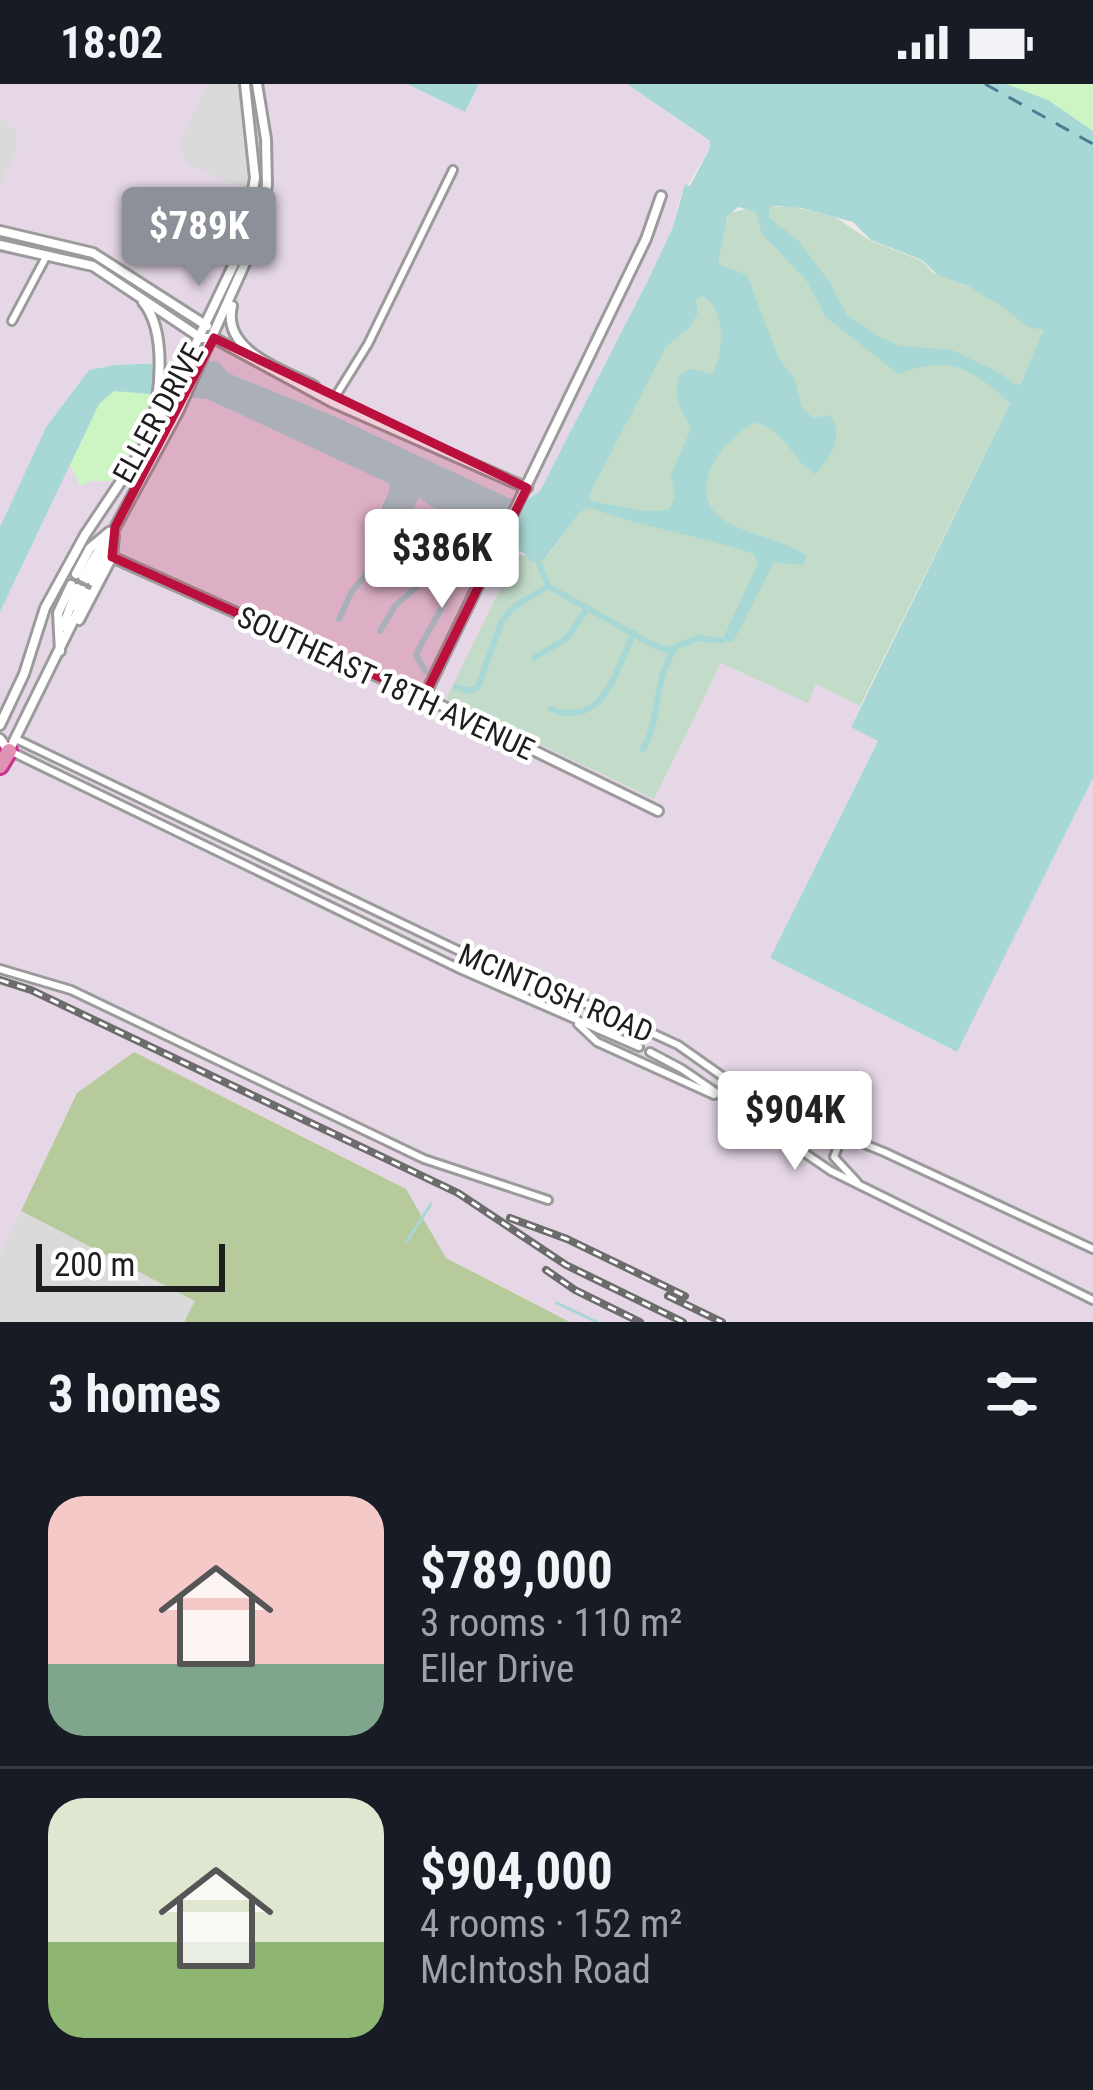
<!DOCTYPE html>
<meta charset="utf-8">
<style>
:root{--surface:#171b24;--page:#242831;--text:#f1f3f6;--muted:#9ea1a6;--line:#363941;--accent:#8c9099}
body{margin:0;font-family:"Roboto Condensed",sans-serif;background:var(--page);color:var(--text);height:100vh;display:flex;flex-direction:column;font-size:45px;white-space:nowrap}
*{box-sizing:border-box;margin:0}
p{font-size:39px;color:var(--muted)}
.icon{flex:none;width:66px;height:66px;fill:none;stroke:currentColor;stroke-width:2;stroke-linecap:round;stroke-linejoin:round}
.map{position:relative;height:1238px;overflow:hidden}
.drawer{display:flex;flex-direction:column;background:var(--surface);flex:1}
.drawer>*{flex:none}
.scale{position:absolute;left:36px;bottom:30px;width:189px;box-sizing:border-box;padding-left:12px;border:6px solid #1e1e1e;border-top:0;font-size:33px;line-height:42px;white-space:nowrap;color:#1e1e1e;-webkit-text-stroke:9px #fff;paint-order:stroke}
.price{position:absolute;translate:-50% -102px;padding:0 27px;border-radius:12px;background:#fff;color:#222;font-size:39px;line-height:78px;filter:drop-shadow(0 3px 6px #0008)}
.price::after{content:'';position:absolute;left:50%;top:72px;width:36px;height:27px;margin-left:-18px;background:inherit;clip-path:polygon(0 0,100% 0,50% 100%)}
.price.active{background:var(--accent);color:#fff}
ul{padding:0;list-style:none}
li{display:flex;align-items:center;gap:36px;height:300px;padding:0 48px}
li+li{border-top:3px solid var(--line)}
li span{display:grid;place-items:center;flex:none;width:336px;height:240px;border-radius:36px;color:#555}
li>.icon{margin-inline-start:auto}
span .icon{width:144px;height:144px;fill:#fffc;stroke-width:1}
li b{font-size:51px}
h2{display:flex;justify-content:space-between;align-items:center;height:144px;padding:0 48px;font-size:51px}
.status{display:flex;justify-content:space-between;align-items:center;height:84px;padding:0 60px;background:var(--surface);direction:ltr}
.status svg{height:33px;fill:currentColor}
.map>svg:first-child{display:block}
</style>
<div class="status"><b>18:02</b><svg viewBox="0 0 49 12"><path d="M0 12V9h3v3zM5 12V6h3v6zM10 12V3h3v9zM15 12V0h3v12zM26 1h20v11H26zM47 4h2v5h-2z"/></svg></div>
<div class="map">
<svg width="1093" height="1238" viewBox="0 0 1093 1238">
<rect width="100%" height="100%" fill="#eee8e4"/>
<g fill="#e5d7e6">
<path d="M0,0H407L465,28L479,0H627L710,58V64L680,113L673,143L647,197L540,407L529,415L509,414L336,333L228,289L218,277L115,281L89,286L46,343L0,443Z"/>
<path d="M113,307L207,315L388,399L390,404L373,437L397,453L419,413L476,453L490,452L519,467L447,615L653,714L721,579L807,618L816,600L860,622L851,643L878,656L770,874L956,968L1093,694V1238H571L446,1174L406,1105L77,1009L0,1172V528L99,320Z"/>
</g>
<path fill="#b6ca9c" d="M134,968L406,1105L446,1174L570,1238H184L194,1217L21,1127L77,1009Z"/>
<path fill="#c3dbc9" d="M753,123H794L835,133L869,156L922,177L932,188L987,210L1046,246L860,622L816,600L808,619L721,579L654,715L446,615L517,471L548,472L575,434L730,129Z"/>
<g fill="#cdf5c4">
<path d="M1006,0H1093V47L1048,16Z"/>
<path d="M113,307L152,309L148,338L113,397H91L80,402L70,381L99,320Z"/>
</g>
<g fill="#dadada">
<path d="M208,0H238L246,36V105L188,80L178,63Z"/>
<path d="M0,35L17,48V64L0,101Z"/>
<path d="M21,1127L195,1217L184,1238H0V1172Z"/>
</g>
<g fill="#a8d8d6" fill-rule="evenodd">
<path d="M407,0H479L465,28Z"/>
<path d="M627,0H1006L1048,16L1093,47V694L957,968L770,874L878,657L851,643L1010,319C969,283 950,271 898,290L826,233L806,196L762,150L756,128L738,123L727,133L718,180L747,191L779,275L794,294L802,324L813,334L829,331C846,350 830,375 815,390C791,376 789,350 756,338C737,348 720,364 711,384C684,450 777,447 807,472L802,481L774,478L733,558L722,557L758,479L754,470C699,451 643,444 588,423L579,429L545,475L531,478L524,469L490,453H476L419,414L400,450L393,453L373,444L390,404L388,399L207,315L114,307L99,320L0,528V443L46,343L89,286L115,281L218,277L228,289L336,333L509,414L529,415L540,407L648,196L673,143L685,100L690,102L710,64V57ZM775,122L801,124L853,138L871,156L922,176L938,191L968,202L1003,223L1027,243L1044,246L1020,300L1016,301L1002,290L952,266L900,262L880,253L847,231L829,197L797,155L769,134V124ZM702,212C727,225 724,268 712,290L690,285L679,292C672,316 682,326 691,345L671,390L675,414L668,426L646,427L590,417L589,411L666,263L691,242L698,228L696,216Z"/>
</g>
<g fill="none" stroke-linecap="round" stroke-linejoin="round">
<g stroke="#a8d8d6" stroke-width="3">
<path d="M407,1157L431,1120"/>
<path d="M557,1219L597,1238"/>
</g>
<g stroke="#a8d8d6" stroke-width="6">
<path d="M538,477L548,502L651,560L667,566L698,554L722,557"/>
<path d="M339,535L352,507L384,469L410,470L454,454C472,486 429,542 416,571L425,587"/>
<path d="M380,547L395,522L433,489L461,441"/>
<path d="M534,574L567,554L587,525"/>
<path d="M456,603L469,607L478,603L502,536L515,522L547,503"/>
<path d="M551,625C604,645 615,587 634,549"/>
<path d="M643,665C662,633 651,603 675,564"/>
</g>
<path stroke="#487e8f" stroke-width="3" stroke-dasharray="15 12" stroke-linecap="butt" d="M985,0L1093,60"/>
<g stroke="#9b9b9b" stroke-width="12">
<g id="minor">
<path d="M12,237L47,171"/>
<path d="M332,318L368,260L453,86"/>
<path d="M16,655L539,905L595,923L678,961L756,1016L884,1068L1093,1165"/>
<path d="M12,668L462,886L639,963"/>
<path d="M0,885L71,906L424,1075L548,1116"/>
<path d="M578,940L597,958L714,1011"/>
<path d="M650,968L682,985L831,1087L1093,1216"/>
<path d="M849,1056L839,1060L834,1073L857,1098"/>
</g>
</g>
<g stroke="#9b9b9b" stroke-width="14">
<g id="tertiary">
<path d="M0,147L93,169L207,242"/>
<path d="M0,161L93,182L201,254H214L332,318L527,404"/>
<path d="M143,218C168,248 160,313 150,348"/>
<path d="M232,222C221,267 283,286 314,302L319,310"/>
<path d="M112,473L424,613L658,727"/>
<path d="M76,490L90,464L109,448"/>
<path d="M83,493L103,459"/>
<path d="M87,495L178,328L255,157L267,101L266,55L257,0"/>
<path d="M93,498L108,468"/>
<path d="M75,522L82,506"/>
<path d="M79,536L112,473L114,452"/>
<path d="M63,543L77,504"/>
<path d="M60,567L58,529L71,501"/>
<path d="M424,613L646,155L661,112"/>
<path d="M0,641L24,590L45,524L85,451L152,351L244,159L255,94L245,0"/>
<path d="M0,655L9,667L87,509"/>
</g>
</g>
<g stroke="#cb328e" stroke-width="20">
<path id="motorway" d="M0,682L9,667"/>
</g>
<use href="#minor" stroke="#fff" stroke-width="6"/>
<use href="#tertiary" stroke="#fff" stroke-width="8"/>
<use href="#motorway" stroke="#df92b4" stroke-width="14"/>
<g stroke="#6c6c6c" stroke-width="8">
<g id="rail">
<path d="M0,896L31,906L458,1109L566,1181L683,1238"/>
<path d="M510,1134L567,1155L685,1212"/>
<path d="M546,1186L575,1206L640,1238"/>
<path d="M668,1212L722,1238"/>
</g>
</g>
<use href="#rail" stroke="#fff" stroke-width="3" stroke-dasharray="9" stroke-linecap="butt"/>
</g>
<path fill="#bb103d" fill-opacity="0.2" stroke="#bb103d" stroke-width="9" stroke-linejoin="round" d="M214,254L527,404L424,613L112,473L115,443Z"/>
<g text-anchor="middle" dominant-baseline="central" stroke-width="9" stroke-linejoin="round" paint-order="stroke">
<g font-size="30" fill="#1e1e1e" stroke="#fff">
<text transform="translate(158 329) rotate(-61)">ELLER DRIVE</text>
<text transform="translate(386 599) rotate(25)">SOUTHEAST 18TH AVENUE</text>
<text transform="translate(556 909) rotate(23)">MCINTOSH ROAD</text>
</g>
</g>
</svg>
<div class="scale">200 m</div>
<b class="price active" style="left:199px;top:205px">$789K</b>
<b class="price" style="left:442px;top:527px">$386K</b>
<b class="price" style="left:795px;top:1089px">$904K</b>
</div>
<section class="drawer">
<h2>3 homes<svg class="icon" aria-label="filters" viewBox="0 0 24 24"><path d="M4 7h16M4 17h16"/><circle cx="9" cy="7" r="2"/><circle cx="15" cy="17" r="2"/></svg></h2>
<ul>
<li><span style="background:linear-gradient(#f6c9c9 70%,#7fa58c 0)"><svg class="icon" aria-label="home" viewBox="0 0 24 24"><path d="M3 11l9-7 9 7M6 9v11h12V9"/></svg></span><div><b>$789,000</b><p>3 rooms · 110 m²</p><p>Eller Drive</p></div></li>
<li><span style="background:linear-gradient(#dfe7d0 60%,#8fb573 0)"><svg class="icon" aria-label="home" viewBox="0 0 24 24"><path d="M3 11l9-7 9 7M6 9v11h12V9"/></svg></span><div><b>$904,000</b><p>4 rooms · 152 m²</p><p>McIntosh Road</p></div></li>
</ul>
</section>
